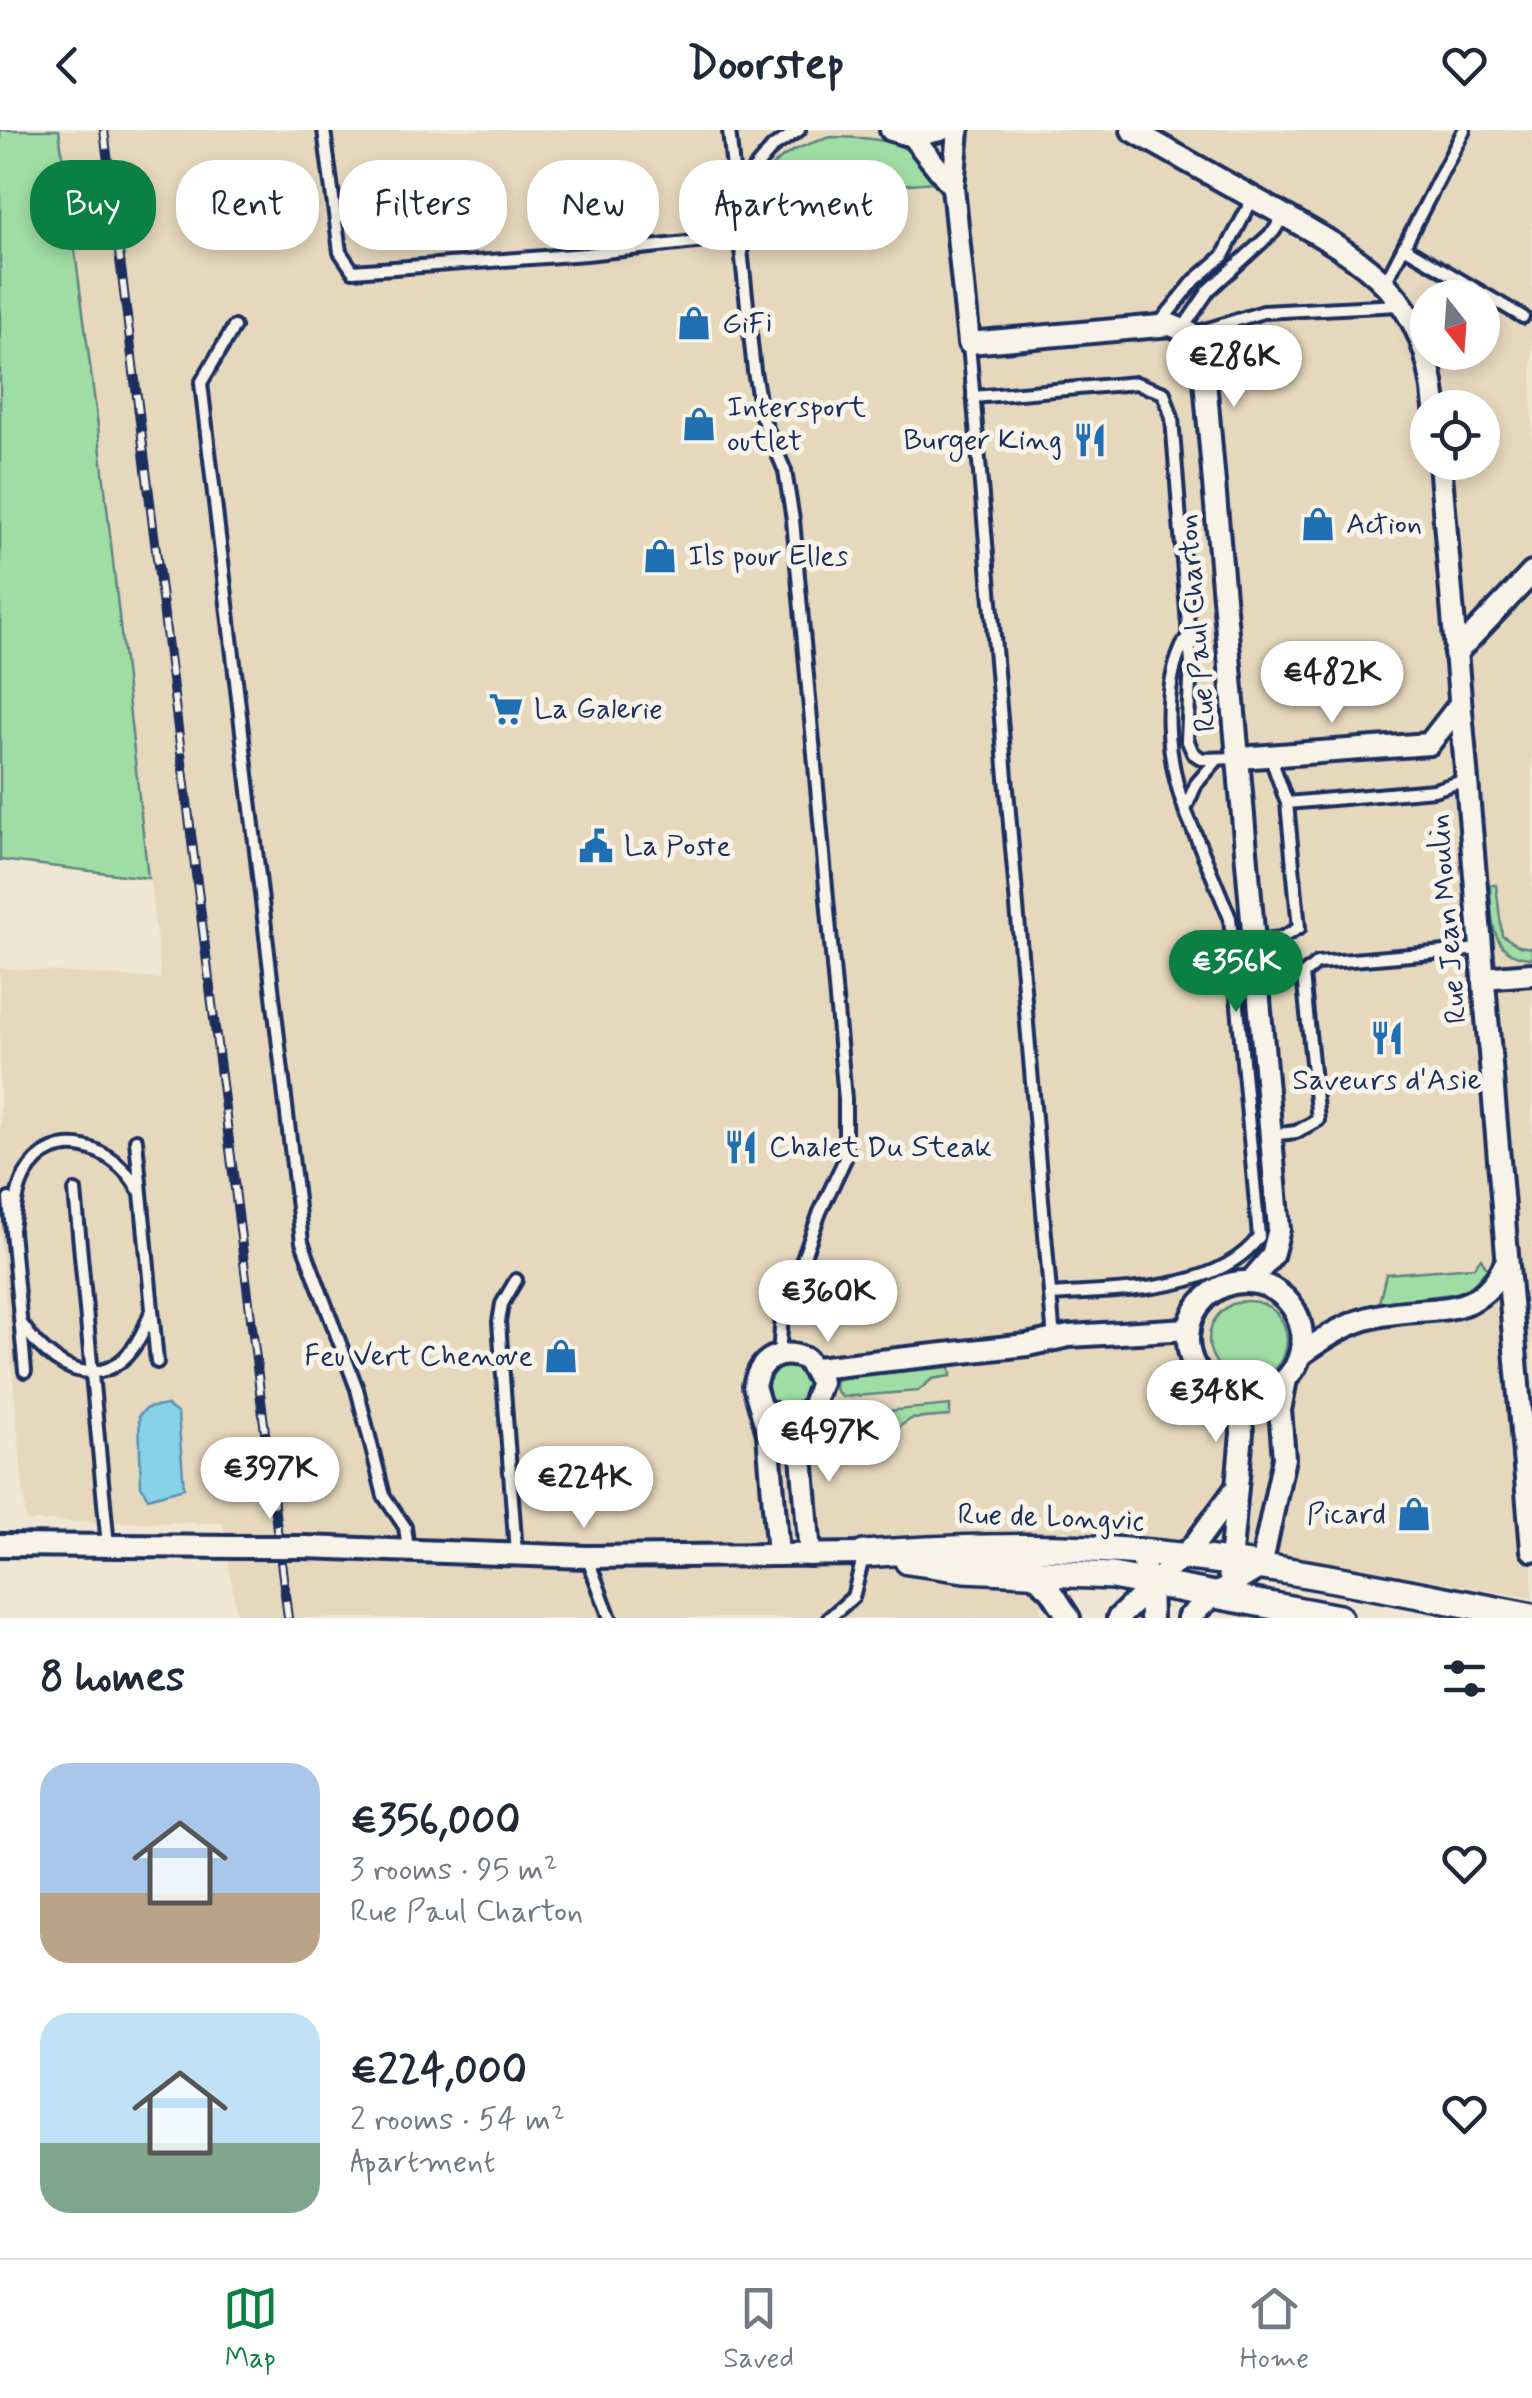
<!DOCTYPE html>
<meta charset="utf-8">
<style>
:root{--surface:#fff;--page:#f6f6f7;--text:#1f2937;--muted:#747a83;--line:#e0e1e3;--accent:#0b8043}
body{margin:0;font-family:Mynerve,sans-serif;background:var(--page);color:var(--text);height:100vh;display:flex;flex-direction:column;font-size:38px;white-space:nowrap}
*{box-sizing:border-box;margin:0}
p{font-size:32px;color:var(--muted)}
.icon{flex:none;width:55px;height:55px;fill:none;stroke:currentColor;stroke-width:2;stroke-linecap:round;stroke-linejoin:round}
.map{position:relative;height:1488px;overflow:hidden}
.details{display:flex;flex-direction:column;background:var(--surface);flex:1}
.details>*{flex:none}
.hud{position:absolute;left:30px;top:30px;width:1000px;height:90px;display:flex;gap:20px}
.needle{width:65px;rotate:163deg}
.tools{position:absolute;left:1410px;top:150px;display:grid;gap:20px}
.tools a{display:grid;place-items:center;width:90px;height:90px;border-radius:50%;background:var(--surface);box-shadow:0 5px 15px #0003;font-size:50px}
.price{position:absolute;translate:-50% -85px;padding:0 22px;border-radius:35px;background:#fff;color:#222;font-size:32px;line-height:65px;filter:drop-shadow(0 2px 5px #0008)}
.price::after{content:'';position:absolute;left:50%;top:60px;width:30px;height:22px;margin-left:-15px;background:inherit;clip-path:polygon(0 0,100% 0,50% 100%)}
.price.active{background:var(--accent);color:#fff}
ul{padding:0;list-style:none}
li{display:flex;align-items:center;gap:30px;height:250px;padding:0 40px}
li span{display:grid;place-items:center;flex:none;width:280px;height:200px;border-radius:30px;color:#555}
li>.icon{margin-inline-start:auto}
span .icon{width:120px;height:120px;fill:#fffc;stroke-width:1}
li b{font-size:42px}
h2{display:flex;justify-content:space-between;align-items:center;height:120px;padding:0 40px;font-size:42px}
.tag{padding:0 35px;border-radius:40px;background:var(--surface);box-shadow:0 5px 15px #0003;font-size:35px;line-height:90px}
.tag.active{background:var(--accent);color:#fff}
header{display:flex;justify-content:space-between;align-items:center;height:130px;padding:0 40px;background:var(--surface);font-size:45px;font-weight:700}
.menu{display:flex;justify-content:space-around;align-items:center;height:140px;border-top:2px solid var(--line);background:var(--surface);font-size:28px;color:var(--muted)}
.menu a{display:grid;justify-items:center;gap:5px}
.menu .active{color:var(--accent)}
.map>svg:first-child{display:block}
</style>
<header><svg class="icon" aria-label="back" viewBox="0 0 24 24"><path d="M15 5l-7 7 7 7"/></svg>Doorstep<svg class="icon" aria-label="heart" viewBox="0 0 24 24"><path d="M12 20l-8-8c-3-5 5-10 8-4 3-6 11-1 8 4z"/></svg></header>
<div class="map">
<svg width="1532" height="1488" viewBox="0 0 1532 1488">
<rect width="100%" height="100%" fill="#efe7d4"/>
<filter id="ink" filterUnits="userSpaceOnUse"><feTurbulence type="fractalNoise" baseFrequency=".01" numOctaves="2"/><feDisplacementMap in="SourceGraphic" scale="20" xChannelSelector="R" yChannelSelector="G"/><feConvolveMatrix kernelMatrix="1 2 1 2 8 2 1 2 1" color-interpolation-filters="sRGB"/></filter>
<g filter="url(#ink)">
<path fill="#e6d8bd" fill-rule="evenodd" d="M59,0H1532V1468L1205,1410L1045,1407L1041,1488H237L223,1393L26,1391L0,1108V838L161,849L98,296ZM1428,168H1482V222H1428ZM1428,278H1482V332H1428Z"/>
<g fill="#a0dda4" stroke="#5e8681" stroke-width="2.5">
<path d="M0,0H59L98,296L148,748L0,730Z"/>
<path d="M831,7C874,7 916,9 936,52L755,67C765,29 798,16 831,7Z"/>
<path d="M1490,755H1496L1502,805L1519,816L1532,818V828C1489,827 1492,789 1490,755Z"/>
<path d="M1481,1128L1487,1139L1467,1162L1379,1173L1386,1144L1474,1137Z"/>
<circle cx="1248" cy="1210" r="39"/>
<path d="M950,1237L951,1246L932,1249L918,1261L842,1267L835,1259L836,1250L852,1246Z"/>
<circle cx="788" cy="1257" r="20"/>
<path d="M950,1275V1286L911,1289L861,1322L822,1323L813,1309L814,1293L822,1287Z"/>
</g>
<path fill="#88d2e9" stroke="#5c91b1" stroke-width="2.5" d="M167,1275L178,1284L184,1358L148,1368L141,1356L139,1285L147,1278Z"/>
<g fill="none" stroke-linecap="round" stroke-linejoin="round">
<g stroke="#1b2f5e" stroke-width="18">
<g id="service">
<path d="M324,0L340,122L353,141L586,124L741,107"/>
<path d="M729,0L736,69"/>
<path d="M1404,117L1523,187"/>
<path d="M1386,151L1464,0"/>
<path d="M1159,194L1195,150L1223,126L1253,68"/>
<path d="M234,197L201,253L302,1112L357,1259L384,1366L405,1397L408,1419"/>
<path d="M1183,198L1209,160L1274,101L1284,85"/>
<path d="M1192,204L1263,182L1399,175"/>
<path d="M969,214L1054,1210"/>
<path d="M973,267L1136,253L1164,263L1172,288L1191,533L1187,609L1193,623L1202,629L1239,628"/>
<path d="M1270,626L1287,673"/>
<path d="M1185,680C1167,630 1159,558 1186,509"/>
<path d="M1255,811L1281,808L1299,798L1287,673L1434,660L1466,650"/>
<path d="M1271,1005L1296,1002L1318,990L1303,845L1317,833L1480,819"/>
<path d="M136,1010L157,1232"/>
<path d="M75,1061L108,1416"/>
<path d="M9,1069L25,1241"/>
<path d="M12,1099C15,1081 16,1061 25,1045C55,994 115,1017 138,1059"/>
<path d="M1050,1165C1115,1160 1217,1164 1259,1107L1230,788L1185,680L1196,654L1217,630"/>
<path d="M21,1193C63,1255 122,1265 150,1184"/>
<path d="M779,1224L782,1187L820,1082L845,1029V969L793,390L785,341L762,287L754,241L736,72L750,44L773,17L799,0"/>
<path d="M516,1423L499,1192L502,1174L516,1150"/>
<path d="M587,1427L610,1488"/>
<path d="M829,1488L853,1467L864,1424"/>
</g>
</g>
<g stroke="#1b2f5e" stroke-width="28">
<g id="minor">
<path d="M891,0L912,6L941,0"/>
<path d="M958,0L953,57L969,213L1171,195L1192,204L1203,227L1279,1099L1272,1126L1250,1152"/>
<path d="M1132,0C1178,26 1225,52 1271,78C1364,130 1426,161 1435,278"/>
<path d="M912,6L953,57"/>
<path d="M1440,332L1532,1420"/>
<path d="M1455,524L1532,443"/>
<path d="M1239,628L1429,614L1460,574"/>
<path d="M1483,848L1532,844"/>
<circle cx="1245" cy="1209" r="57"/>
<path d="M1300,1225C1324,1208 1348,1192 1377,1186C1432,1174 1478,1193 1506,1132"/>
<path d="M816,1238L1027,1215L1069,1206L1189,1199"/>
<path d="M764,1280L786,1290L811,1280L821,1252L806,1229C780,1218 760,1228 754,1256L768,1303L778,1425"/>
<path d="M799,1288L810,1425"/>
<path d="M0,1415L236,1417"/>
<path d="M305,1417L587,1427L864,1424"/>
<path d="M1139,1422L1150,1453L1151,1488"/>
<path d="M1030,1441L1051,1460L1069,1488"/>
<path d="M1229,1444L1242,1303L1241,1286L1231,1264"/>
<path d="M1118,1488L1195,1414L1234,1361"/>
<path d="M1188,1488L1214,1465L1261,1437L1284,1328L1280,1280L1286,1249"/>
</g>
</g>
<g stroke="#1b2f5e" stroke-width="32">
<g id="tertiary">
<path d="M864,1424C956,1417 1047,1414 1139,1422C1271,1433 1402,1462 1532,1487"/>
<path d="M908,1431L964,1439L1112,1446L1339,1488"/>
</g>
</g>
<use href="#service" stroke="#f7f3e8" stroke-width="10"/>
<use href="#minor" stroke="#f7f3e8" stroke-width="20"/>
<use href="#tertiary" stroke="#f7f3e8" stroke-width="25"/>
<g stroke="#1b2f5e" stroke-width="10">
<path id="rail" d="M104,0L288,1488"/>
</g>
<use href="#rail" stroke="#f7f3e8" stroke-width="6" stroke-dasharray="19" stroke-linecap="butt"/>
<g stroke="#1b2f5e" stroke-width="28" stroke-linecap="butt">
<path id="minor-bridge" d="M236,1417H305"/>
</g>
<use href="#minor-bridge" stroke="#f7f3e8" stroke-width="20"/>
</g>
</g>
<defs>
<g id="shop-bare" transform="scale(2.7)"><path d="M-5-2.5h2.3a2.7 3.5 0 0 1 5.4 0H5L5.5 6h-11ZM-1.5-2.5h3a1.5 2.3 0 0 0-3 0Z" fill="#1f6fb2" stroke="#f7f3e8" stroke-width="2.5" paint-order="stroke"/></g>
<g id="restaurant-bare" transform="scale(2.7)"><path d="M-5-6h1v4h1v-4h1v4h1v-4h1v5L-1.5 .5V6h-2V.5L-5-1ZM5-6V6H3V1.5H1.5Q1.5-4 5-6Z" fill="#1f6fb2" stroke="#f7f3e8" stroke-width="2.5" paint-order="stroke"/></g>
<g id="supermarket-bare" transform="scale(2.7)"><path d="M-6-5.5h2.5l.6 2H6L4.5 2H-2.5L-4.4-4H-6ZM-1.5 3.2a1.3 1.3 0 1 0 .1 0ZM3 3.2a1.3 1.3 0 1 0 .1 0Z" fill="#1f6fb2" stroke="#f7f3e8" stroke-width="2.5" paint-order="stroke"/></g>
<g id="civic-bare" transform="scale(2.7)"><path d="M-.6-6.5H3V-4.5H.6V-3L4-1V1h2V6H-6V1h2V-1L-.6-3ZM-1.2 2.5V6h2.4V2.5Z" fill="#1f6fb2" stroke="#f7f3e8" stroke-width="2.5" paint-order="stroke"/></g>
</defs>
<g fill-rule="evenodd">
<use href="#shop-bare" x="694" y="193"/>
<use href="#shop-bare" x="699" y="294"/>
<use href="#restaurant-bare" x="1090" y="310"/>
<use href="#shop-bare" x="1318" y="394"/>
<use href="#shop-bare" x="660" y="426"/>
<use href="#supermarket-bare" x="506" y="579"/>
<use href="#civic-bare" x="596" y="716"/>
<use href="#restaurant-bare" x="1387" y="908"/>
<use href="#restaurant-bare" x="741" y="1017"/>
<use href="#shop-bare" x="561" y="1226"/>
<use href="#shop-bare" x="1414" y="1384"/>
</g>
<g text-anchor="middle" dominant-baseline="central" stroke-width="10" stroke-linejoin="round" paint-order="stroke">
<g font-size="30" fill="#1b2f5e" stroke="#f7f3e8" text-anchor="start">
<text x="722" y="193">GiFi</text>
<text x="727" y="277">Intersport<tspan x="727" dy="34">outlet</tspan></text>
<text x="1062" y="310" text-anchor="end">Burger King</text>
<text x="1346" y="394">Action</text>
<text x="688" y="426">Ils pour Elles</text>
<text x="534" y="579">La Galerie</text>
<text x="624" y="716">La Poste</text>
<text x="1387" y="950" text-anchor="middle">Saveurs d'Asie</text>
<text x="769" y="1017">Chalet Du Steak</text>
<text x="533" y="1226" text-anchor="end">Feu Vert Chenove</text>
<text x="1386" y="1384" text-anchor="end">Picard</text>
</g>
<g font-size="30" fill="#1b2f5e" stroke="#f7f3e8">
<text transform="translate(1197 493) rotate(-95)">Rue Paul Charton</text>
<text transform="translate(1448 789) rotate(-95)">Rue Jean Moulin</text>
<text transform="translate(1051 1388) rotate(2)">Rue de Longvic</text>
</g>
</g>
</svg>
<div class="tools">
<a><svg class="needle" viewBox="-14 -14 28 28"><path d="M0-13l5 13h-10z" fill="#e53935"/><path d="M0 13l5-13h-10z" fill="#747a83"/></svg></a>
<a><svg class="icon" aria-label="locate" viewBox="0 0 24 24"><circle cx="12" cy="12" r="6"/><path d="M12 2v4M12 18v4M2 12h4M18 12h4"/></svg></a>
</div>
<b class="price" style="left:1234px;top:280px">€286K</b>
<b class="price" style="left:1332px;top:596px">€482K</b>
<b class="price active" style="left:1236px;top:885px">€356K</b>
<b class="price" style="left:828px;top:1215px">€360K</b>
<b class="price" style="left:1216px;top:1315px">€348K</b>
<b class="price" style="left:829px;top:1355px">€497K</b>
<b class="price" style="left:270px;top:1392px">€397K</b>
<b class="price" style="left:584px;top:1401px">€224K</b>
<div class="hud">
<a class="tag active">Buy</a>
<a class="tag">Rent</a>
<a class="tag">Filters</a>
<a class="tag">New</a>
<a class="tag">Apartment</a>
</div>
</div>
<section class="details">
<h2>8 homes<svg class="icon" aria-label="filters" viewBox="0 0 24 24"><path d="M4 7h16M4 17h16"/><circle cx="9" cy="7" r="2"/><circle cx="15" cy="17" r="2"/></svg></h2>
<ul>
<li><span style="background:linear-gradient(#a9c7e8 65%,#b9a48a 0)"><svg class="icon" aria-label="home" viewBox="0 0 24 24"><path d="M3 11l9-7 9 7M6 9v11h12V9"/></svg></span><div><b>€356,000</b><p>3 rooms · 95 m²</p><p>Rue Paul Charton</p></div><svg class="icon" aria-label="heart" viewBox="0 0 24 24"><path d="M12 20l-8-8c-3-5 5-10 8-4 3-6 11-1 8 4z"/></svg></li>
<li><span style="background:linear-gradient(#bfe0f5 65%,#7fa58c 0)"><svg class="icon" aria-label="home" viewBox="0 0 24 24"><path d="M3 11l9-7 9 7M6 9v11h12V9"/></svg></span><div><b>€224,000</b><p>2 rooms · 54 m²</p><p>Apartment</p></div><svg class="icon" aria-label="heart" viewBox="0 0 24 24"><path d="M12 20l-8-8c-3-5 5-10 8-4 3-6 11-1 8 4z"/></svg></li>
</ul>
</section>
<nav class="menu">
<a class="active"><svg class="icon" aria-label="map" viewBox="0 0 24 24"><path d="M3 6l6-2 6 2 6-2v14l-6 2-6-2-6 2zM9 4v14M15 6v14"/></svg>Map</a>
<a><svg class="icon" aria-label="saved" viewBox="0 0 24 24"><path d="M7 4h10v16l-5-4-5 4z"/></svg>Saved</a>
<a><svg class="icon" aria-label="home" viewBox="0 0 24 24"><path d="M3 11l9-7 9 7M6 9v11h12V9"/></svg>Home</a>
</nav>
